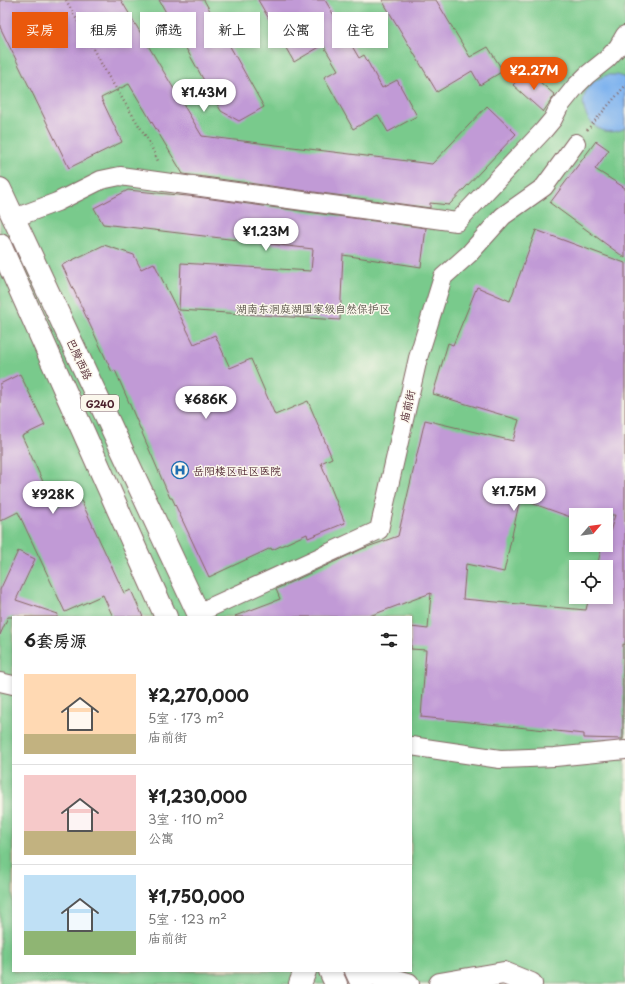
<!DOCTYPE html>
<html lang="zh">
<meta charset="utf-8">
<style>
:root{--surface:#fff;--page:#f6f6f6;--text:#222;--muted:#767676;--line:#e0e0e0;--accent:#ea580c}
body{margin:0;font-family:"Playpen Sans","LXGW WenKai TC",sans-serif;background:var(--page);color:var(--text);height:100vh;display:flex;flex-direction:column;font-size:15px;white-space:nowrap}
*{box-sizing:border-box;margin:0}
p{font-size:13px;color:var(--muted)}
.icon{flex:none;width:22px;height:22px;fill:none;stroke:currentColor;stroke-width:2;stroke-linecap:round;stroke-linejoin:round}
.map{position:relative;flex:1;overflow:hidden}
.details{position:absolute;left:12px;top:616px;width:400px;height:356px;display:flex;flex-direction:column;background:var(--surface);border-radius:0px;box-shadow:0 2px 6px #0003}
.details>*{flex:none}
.top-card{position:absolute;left:12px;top:12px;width:400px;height:36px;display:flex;gap:8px}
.needle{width:26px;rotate:62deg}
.buttons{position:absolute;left:569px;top:508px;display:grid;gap:8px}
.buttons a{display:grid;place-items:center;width:44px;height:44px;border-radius:0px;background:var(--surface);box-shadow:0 2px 6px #0003;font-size:20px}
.price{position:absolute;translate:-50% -34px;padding:0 9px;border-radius:14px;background:#fff;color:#222;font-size:13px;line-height:26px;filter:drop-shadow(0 1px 2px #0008)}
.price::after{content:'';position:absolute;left:50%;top:24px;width:12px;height:9px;margin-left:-6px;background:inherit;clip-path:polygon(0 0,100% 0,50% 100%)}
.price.current{background:var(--accent);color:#fff}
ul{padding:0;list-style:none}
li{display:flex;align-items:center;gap:12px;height:100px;padding:0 12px}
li+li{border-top:1px solid var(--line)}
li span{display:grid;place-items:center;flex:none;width:112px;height:80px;border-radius:0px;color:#555}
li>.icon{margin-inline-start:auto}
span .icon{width:48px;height:48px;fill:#fffc;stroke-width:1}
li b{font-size:17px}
h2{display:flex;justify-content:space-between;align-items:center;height:48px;padding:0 12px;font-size:17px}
.pill{padding:0 14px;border-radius:0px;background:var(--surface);box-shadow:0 2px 6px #0003;font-size:14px;line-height:36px}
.pill.current{background:var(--accent);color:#fff}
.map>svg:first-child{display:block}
</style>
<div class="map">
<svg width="625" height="984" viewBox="0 0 625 984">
<rect width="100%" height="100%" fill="#fbf7ec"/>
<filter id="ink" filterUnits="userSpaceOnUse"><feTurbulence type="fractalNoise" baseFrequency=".025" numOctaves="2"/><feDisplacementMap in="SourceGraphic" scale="8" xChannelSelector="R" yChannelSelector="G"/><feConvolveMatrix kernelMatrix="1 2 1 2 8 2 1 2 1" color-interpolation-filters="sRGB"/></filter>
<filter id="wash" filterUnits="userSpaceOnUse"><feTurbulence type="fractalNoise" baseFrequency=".012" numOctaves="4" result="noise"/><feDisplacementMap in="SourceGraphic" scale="16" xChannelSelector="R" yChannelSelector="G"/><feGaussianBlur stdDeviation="0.9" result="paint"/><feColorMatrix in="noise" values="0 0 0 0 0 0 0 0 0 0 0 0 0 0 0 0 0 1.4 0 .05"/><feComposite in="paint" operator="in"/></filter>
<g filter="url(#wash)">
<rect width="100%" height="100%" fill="#f2e6cb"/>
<path fill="#79ca8c" stroke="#62745c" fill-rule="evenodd" d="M0,0H625V984H0ZM576,515H606V545H576ZM576,567H606V597H576ZM13,617H411V971H13Z"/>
<path fill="#80b4ee" stroke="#656a8c" d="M608,75H617L625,78V128C591,147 560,89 608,75Z"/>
<g id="blocks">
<g fill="#c19ad6" fill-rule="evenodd">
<path d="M0,0H121L202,136L432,164L487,106L516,134L449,205L430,203V208L183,174L129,84L101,98L122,142L69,168L0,27Z"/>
<path d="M159,0H204L264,107L239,121L221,111Z"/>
<path d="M258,0H325L359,58L364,55L382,88L397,80L417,116L388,132L378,115L353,129L324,77L338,70L323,45L294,62Z"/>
<path d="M382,0H436L470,57L488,47L503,71L480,85L472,71L437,92Z"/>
<path d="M526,70L555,95L543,112L513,85Z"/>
<path d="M596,141L609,150L595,169L625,188V258L550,203Z"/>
<path d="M128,190L197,197L426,228L421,267L343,255L340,320L179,310L181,263L311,271L313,249L103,224L94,208Z"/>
<path d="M536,230L625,263V645L623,644V739L584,738V734L421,717L426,650L411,649V627L428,629L431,593L367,617H236L235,616L280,599L276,589L362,549L398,536L425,420L513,441L519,420L433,394L448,343L453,345L477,287L510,301ZM520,499L576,519V515H615L606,545H602L597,567H606V597H589L586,610L463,599L466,564L504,572Z"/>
<path d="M104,245L134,255L141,269L154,263L194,344L215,335L230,368L251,359L275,415L308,401L332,458L321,463L345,523L308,538L307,534L272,550L271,548L209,577L172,498H170L115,370L112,372L62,265Z"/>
<path d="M20,374L45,425L22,436L55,508L79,496L124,593L131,590L143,617H113L103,595L65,612L18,512L0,521V384Z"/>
<path d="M18,551L35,559L16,600L58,614L57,617H8L0,635V590Z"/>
</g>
</g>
</g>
<g filter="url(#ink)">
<use href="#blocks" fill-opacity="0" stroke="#856563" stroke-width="1"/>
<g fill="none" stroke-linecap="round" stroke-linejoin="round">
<g stroke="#856563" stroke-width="20">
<g id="street">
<path d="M14,218L57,202L101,180L120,176L457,222L543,131L553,119L559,107L576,86L587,75L607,59L618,47L625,35"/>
<path d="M198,613L379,530L418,358L443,277L469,254L503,216L544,187L576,143"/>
<path d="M0,682L13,685"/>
<path d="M411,746L500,759L555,757L625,750"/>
</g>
</g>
<g stroke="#856563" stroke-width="24">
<g id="primary">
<path d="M0,189L200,617"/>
<path d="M0,245L166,617"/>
<path d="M330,971L336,984"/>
<path d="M356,971L362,984"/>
<path d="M373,971L376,975L408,984"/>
<path d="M300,984L305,971"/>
<path d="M440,984L504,973L531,984"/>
</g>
</g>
<g stroke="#856563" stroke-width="2.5" stroke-dasharray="1 3" stroke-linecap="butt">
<path d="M66,0L107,74L148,140L159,163"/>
<path d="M587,130L625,86"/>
</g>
<use href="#street" stroke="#fff" stroke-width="18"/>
<use href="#primary" stroke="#fff" stroke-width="22"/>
</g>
</g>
<defs>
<g id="hospital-ring" transform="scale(0.9)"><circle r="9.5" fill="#fbf7ec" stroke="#1f6fb2" stroke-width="1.5"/><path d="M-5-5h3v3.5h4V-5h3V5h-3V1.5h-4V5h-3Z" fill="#1f6fb2"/></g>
</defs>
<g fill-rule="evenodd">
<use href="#hospital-ring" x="180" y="470"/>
</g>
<g text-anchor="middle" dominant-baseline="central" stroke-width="3" stroke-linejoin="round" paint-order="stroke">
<rect fill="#fbf7ec" stroke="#7f6065" stroke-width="1" x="81" y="395" width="38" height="16" rx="3"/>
<g font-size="10" font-weight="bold" fill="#4a1f2b">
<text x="100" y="403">G240</text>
</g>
<g font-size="11" fill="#585248" stroke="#fbf7ec">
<text x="313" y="308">湖南东洞庭湖国家级自然保护区</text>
</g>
<g font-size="11" fill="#4a1f2b" stroke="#fbf7ec">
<text transform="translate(80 359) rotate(65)">巴陵西路</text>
<text transform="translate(407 406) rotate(-77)">庙前街</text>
</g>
<g font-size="11" fill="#4a1f2b" stroke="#fbf7ec" text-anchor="start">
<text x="193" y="470">岳阳楼区社区医院</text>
</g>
</g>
</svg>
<div class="buttons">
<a><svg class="needle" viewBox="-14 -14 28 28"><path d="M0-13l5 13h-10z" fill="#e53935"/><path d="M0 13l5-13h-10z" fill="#767676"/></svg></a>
<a><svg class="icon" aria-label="locate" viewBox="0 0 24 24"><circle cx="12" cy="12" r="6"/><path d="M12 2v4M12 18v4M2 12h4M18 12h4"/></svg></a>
</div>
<b class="price current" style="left:534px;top:91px">¥2.27M</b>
<b class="price" style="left:204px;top:113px">¥1.43M</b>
<b class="price" style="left:266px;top:252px">¥1.23M</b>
<b class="price" style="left:206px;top:420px">¥686K</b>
<b class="price" style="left:514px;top:512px">¥1.75M</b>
<b class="price" style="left:53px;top:515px">¥928K</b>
<div class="top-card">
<a class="pill current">买房</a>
<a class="pill">租房</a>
<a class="pill">筛选</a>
<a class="pill">新上</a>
<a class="pill">公寓</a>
<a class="pill">住宅</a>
</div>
<section class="details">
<h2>6套房源<svg class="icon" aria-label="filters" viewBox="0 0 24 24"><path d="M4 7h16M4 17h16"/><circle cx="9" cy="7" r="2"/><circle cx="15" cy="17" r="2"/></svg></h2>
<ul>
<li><span style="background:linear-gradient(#ffd9b3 75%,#c2b280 0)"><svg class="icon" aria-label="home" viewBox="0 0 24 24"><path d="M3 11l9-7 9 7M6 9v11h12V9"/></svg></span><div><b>¥2,270,000</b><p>5室 · 173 m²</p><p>庙前街</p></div></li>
<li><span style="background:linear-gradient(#f6c9c9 70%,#c2b280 0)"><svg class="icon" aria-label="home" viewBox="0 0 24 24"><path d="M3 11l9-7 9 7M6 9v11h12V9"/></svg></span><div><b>¥1,230,000</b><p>3室 · 110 m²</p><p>公寓</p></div></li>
<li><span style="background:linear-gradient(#bfe0f5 70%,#8fb573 0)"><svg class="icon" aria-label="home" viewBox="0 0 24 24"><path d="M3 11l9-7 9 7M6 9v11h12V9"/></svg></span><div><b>¥1,750,000</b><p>5室 · 123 m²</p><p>庙前街</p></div></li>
</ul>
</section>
</div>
